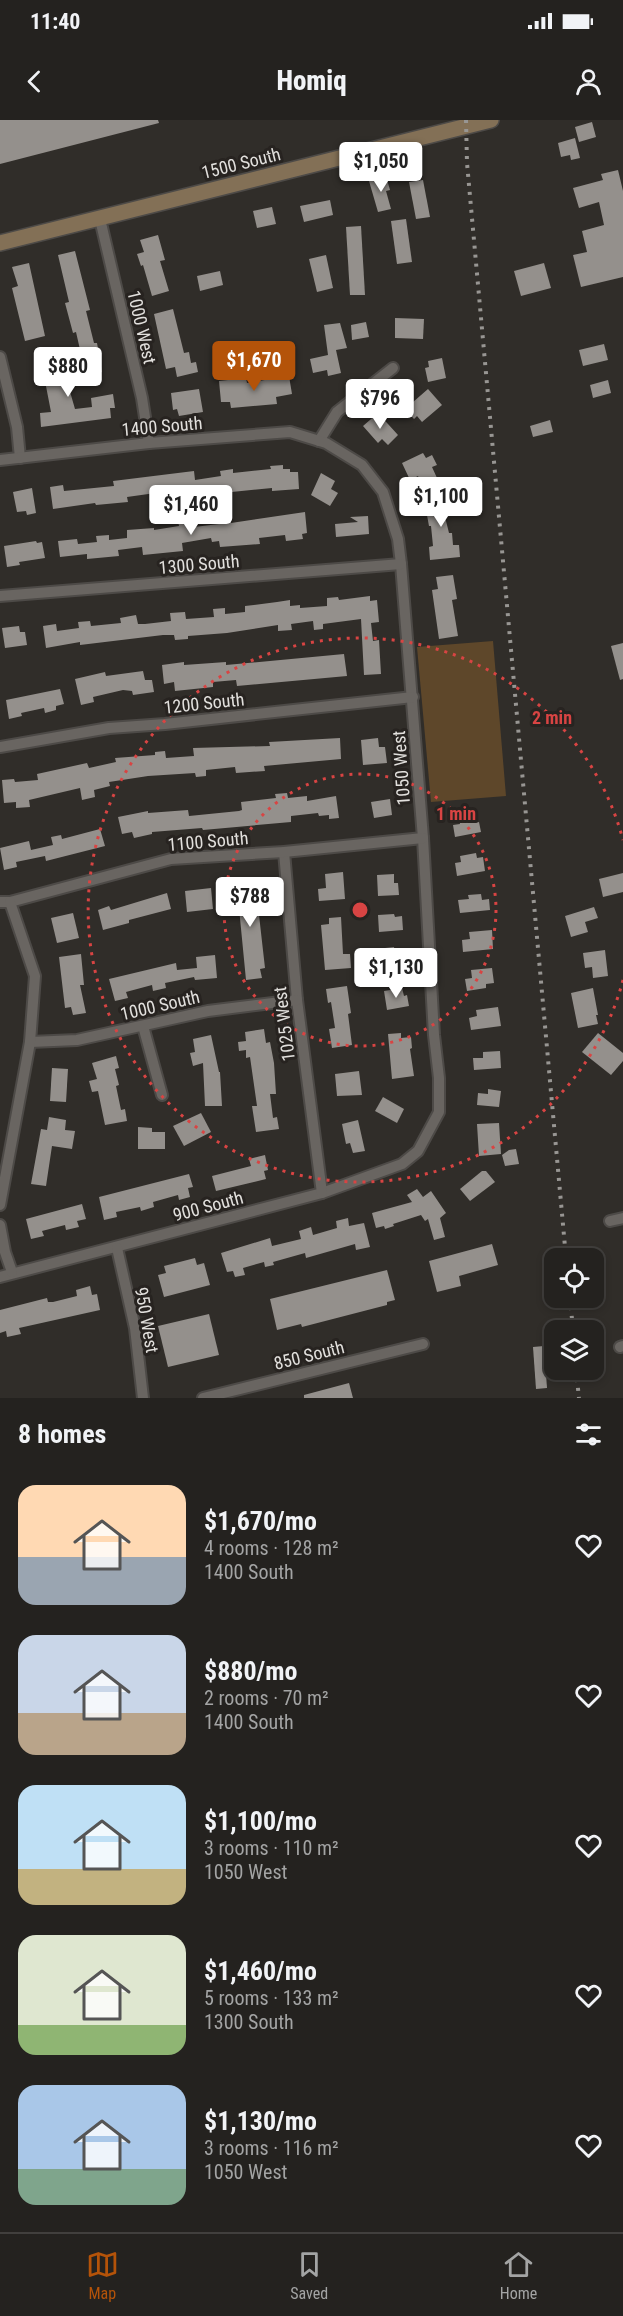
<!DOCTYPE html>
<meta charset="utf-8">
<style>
:root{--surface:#24221f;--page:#302f2c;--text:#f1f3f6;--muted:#a3a4a4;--line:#413f3d;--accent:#b45309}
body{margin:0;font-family:"Roboto Condensed",sans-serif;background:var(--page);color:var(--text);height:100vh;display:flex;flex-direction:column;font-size:22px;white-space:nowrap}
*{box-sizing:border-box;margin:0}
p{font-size:20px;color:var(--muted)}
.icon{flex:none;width:33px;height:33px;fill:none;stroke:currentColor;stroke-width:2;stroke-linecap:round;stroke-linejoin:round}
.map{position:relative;height:1278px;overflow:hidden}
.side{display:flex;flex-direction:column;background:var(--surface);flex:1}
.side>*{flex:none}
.tools{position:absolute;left:544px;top:1128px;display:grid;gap:12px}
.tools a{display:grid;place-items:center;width:60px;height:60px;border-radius:12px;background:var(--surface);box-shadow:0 3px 9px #0003,0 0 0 2px var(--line);font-size:30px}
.price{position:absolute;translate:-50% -51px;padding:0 14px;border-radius:6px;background:#fff;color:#222;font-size:20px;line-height:39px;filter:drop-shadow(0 2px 3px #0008)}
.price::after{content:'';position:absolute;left:50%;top:36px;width:18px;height:14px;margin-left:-9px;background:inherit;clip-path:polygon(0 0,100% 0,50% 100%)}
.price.active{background:var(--accent);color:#fff}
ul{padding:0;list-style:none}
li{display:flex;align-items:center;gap:18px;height:150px;padding:0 18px}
li span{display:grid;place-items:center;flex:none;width:168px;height:120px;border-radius:18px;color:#555}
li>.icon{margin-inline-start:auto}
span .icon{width:72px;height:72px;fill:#fffc;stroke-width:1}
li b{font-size:26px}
h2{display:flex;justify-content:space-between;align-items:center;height:72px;padding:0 18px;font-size:26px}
.status{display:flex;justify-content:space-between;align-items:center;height:42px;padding:0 30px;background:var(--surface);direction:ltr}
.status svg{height:16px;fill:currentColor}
header{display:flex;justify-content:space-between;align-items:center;height:78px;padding:0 18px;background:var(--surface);font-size:27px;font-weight:800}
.tab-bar{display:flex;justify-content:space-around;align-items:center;height:84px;border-top:2px solid var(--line);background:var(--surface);font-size:16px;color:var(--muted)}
.tab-bar a{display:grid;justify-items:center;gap:3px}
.tab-bar .active{color:var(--accent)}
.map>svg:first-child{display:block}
</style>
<div class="status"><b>11:40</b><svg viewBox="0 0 49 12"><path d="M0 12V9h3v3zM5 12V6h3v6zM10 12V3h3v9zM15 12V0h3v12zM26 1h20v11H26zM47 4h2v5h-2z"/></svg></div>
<header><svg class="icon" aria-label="back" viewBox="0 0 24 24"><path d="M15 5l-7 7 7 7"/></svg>Homiq<svg class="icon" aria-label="person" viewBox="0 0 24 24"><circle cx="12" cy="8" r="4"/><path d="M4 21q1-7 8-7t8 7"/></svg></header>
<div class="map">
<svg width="623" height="1278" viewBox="0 0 623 1278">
<rect width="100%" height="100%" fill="#302d29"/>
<path fill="#5e472a" d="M493,521L506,676L431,682L417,527Z"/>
<g fill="#94908c">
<path d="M0,0H158L159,3L0,44Z"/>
<path d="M592,2L596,17L579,22L575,7Z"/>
<path d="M575,18L580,38L571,40L570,35L561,37L558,23Z"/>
<path d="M618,50L623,71V157L581,167L573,135L587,132L582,111L604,105L599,82L579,88L573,68L603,60L601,54Z"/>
<path d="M386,56L390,70L386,71L391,89L378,92L369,61Z"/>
<path d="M423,60L430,97L416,99L409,62Z"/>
<path d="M330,80L333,95L304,102L300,86Z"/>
<path d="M272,87L276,104L257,108L253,91Z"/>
<path d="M406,99L412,142L397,144L391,101Z"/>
<path d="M361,106L365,175H350L346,107Z"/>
<path d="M158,115L165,140L160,141L169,171L152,176L143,145L141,146L137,134L144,132L140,120Z"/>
<path d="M75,131L90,190L86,191L94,223H97L102,252L86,256L76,212L73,213L65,183L69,182L58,135Z"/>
<path d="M326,135L333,168L317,172L309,139Z"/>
<path d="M29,143L45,216L25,221L12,168L18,166L12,147Z"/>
<path d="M544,143L551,168L521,176L514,151Z"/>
<path d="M220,151L223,165L200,171L197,156Z"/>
<path d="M173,189L184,233L189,232L191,243L196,242L198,252L177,257L175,247L166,249L154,194Z"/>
<path d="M395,198L424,199L423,219L395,218Z"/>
<path d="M366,202L369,217L352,220L351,205Z"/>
<path d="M340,203L347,228L336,230L341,253L328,256L327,250L313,253L310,239L328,235L324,205Z"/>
<path d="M604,224L608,240L583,246L579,230Z"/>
<path d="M53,235L56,246L62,244L75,289L92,287L91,278L113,274L115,288H110L111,298L41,307L40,293L51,292L45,261L40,263L36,240Z"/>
<path d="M442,238L446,258L428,262L425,248L429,247L428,241Z"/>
<path d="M289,256L292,274L276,277L277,284L231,288L230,282H221L219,261L246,258L247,263Z"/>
<path d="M608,260L611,273L593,278L590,265Z"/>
<path d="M199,269L203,292L179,296L177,289L173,290L171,273Z"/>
<path d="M428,269L442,285L422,302L417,296L414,299L405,289Z"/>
<path d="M378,293L398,315L388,325L382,319L378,323L363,306Z"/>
<path d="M550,300L553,312L533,317L530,306Z"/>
<path d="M423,333L426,338L432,335L437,345L432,347L437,358L421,364L418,356L410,360L402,343Z"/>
<path d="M283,345V349H290V352H298L299,369L272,371V368L222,373V370L185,376L184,369L127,377L128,382L96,385L95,383L53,389L50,367L63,365L64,371L114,366L113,361L194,351L195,360L221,356L220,351L233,349V353L271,349L270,346Z"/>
<path d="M321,353L335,361L331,369L338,373L330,386L311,375Z"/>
<path d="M32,368L36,393L27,395L26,391L17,392L13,372Z"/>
<path d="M449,373L454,395L445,397L449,413H452L453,425H459L460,437L430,440L429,427L433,426L431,406H429L424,379Z"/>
<path d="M305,392L307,413L302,414L303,419L286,421L285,415L259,418L260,424L220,427L219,421L212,422L211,418L182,423L183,431L143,435L142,427L118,430L119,436L87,439V434L60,437L58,421L77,419L78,424L97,422L96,416L109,415V420L127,418V410L154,408V410L179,406L178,401L193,398L194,407L219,404V399L230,398L231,403Z"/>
<path d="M368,396L369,414L336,417L335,404L358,402L350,397Z"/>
<path d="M36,421L37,423L42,422L45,438L19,442L20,445L7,447L4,426Z"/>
<path d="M453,455L457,479L452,480L458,516L439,519L432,470L438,469L436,457Z"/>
<path d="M370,476V481L377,480L379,502L371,503L373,521L379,520L381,554L364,555L361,499L323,504V509L314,510L313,501L291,504L292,510L278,511V505L227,513L188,516V519L175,520L174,515H163L80,525V522L46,528L43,506L56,504L57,511L79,508L78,502L90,501L91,506L121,503L120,498L136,495L138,504H145L171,501L170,493L185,492L186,499L214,497L213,489L225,488V494L245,492V486L277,482L290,480V486L300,485V488L327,486V478L338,477L339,480Z"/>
<path d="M19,506L20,512H25L27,525L5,528L2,508Z"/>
<path d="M623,523V559L620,560L611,526Z"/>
<path d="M344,534L347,556L237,566L236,560L213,562V567L175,571L174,562L164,564L162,545L184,542V545L226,542V545Z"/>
<path d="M143,551L145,560H152L154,572L133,575L132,571L123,570L93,577L94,582L81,585L75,559L105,552L106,556Z"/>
<path d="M60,569L64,584L56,586V590L45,593L44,588L21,593L22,596L9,599L6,580Z"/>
<path d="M340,618L341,639L264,646L265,651L236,653L235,647L206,650V656L196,657L195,653L148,656L109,662L110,666L94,670L95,677L82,680L80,668L29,680L30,687L16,688V682L4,683L2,660L14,659L15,662L38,660L37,654L87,643L89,648L116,642L115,638L155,635V632L165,631L166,638L194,636L193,628L270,626L269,622Z"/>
<path d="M378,618L379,627H385L387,643L363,645L361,620Z"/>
<path d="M287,673L288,678L307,676V681L336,676L339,698L329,699V695L319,696L318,693L291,696V702L203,710L202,708L152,712V714L134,718L132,712L122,714L118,697L148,691V693L188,690L189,696L239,691L242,690L241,682L276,678L275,674Z"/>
<path d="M390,679L392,695L374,698L371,682Z"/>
<path d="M474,697L475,703L479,702L481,712L455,717L453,705L460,704L459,699Z"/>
<path d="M100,709L105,726L46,741L45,736L16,742L17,747L4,750L0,728L29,721L31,730L53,725L51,717L61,715L62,719Z"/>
<path d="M476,733L477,738L483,737L485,751L457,756L455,743L461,742L460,736Z"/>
<path d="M343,752L345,779L319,781L318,769L326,768L325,754Z"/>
<path d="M623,753V772L603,777L599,759Z"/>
<path d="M394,754V763H398L399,775L378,776L377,755Z"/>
<path d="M256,758L258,771H253L256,796L259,795L265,848L260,849L262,858L246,860L239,788L236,789L233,761Z"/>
<path d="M211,768L213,789L187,792L185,771Z"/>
<path d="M167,773L171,789L129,800V803L103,810L98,790L109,786L111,790Z"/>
<path d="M481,774L482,780L489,779L490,790L460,793L458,780L469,779L468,775Z"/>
<path d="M594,787L598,798L585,802L588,812L571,817L565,796Z"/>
<path d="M73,793L79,818L57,823L51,798Z"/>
<path d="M394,794L395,797L402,796L403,810L379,812L378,795Z"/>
<path d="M341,797L343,834H350L351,848L325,850L321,805L329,804V798Z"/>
<path d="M492,810L493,829L463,832L462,820L470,819L469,812Z"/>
<path d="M394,827L395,835H403L404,843L377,846L376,829Z"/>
<path d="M605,830L608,856L593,858L592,847L585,848L583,833Z"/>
<path d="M81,834L84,865H80L86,893L73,895L71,887L65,888L59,837Z"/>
<path d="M215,835L217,858L195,860L194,857L165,863L166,868L153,871L152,865L126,872L128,878L115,881L109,859L176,843L177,850L197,848L196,837Z"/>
<path d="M492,848L494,863L486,864V868L467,871L465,859L472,858L471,850Z"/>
<path d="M347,866L351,893L348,894L352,925L332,928L329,909L335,908L331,882L328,883L326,869Z"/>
<path d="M402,868L404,876L407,875L409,886L387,890L384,871Z"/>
<path d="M593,868L598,895H596L598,904L578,908L571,873Z"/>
<path d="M498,887L501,906L471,910L469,898L477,896L476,890Z"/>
<path d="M264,909L266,923L270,922L274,943L276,974H270L273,998L277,997L279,1009L256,1012L252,986H257L250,937L246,938V930L239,931L238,922L246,921L245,912Z"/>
<path d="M401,913V918L411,917L412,928L410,929L414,956L392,959L388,914Z"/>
<path d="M598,913L623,933V941L611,955L582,932Z"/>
<path d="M211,915L219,952H220L222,986H205L203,943L193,946L190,933L195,932L193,919Z"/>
<path d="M500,931L501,948L474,950L473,938H483V932Z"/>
<path d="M116,936L119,948L115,949L119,965L116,966L121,990L125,989L127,1001L105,1005L98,971L92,972L89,961L97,959L92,943Z"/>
<path d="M52,948L68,949L66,982L50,981Z"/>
<path d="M359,951L362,975L337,976L335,954Z"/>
<path d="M488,969L501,971L499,987L477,985L478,973L488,974Z"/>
<path d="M383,977L404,989L397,1003L375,991Z"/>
<path d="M201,993L211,1012L184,1026L173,1006Z"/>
<path d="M49,997L66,1000L65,1010L75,1011L72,1029L52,1026L46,1066L31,1064L41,1009L47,1010Z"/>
<path d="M358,1000L365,1031L353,1033L350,1023L346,1024L342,1004Z"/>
<path d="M499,1003L501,1034L479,1036L477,1004Z"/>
<path d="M138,1007L152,1008V1012H165V1029H138Z"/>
<path d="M516,1029L519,1044L505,1046L502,1035L509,1030Z"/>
<path d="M265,1035L268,1050L264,1051L266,1059L216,1071L212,1056L251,1046L249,1039Z"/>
<path d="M482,1051H486L495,1062L470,1081L460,1069Z"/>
<path d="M189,1054L193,1067L188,1068L190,1077L179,1080L178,1075L153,1082L154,1087L141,1091L140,1087L116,1092L117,1097L104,1100L99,1077Z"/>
<path d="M417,1069L423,1077L431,1071L446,1093L440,1098L445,1117L434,1120L428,1099L425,1101L421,1095L393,1104L394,1106L385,1109L384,1106L376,1108L372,1093L412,1082L407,1075Z"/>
<path d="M82,1084L86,1099L77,1101L79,1107L66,1110L65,1105L42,1111L44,1116L31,1119L26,1099Z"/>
<path d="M348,1098L349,1106L364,1103L370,1127L356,1130L355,1124L306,1138L305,1133L273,1142L274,1145L265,1147L264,1142L243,1148L245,1155L235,1157L233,1151L227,1152L221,1133L270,1118L272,1126L301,1119L299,1111L311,1107L313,1115L337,1108L336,1101Z"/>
<path d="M492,1124L498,1145L459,1156L461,1166L437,1172L429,1141Z"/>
<path d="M195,1138L197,1145L204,1143L210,1165L164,1177L158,1155L166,1153L164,1146Z"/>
<path d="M387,1150L395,1180L387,1182V1185L302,1207L301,1204L277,1210L270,1179Z"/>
<path d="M90,1166L92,1175L97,1174L100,1190L19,1208L21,1214L7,1217L6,1211L0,1213V1190L47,1178L48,1182H53L77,1176L76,1170Z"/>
<path d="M209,1194L219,1235L168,1247L158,1206Z"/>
<path d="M544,1226L547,1268L536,1269L533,1227Z"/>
<path d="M349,1263L353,1278H304V1275Z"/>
</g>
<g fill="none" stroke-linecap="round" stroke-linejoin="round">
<g stroke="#4d4a47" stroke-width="14">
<g id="street">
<path d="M100,99L142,278L149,323"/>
<path d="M0,237L17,307L20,338"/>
<path d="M319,321L337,292L393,248"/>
<path d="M0,340L149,323L290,312L326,323L362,345L383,372L398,419L401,444L423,718L434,915L439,958V992L418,1031L402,1044L322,1073L0,1157"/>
<path d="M0,476L401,444"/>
<path d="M0,627L109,608L165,604L413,577"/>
<path d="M284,732L297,880L322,1073"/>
<path d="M0,782H10L171,739L284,732L423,718"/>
<path d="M143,906L162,975"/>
<path d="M30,922L77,920L208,891L297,880"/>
<path d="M0,1085L30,922L35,856L10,782"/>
<path d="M610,1101L623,1098"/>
<path d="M0,1105L5,1132L12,1152"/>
<path d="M117,1128L135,1208L143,1278"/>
<path d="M620,1227L623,1226"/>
<path d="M203,1278L423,1224"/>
</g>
</g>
<g stroke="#4d4a47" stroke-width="18">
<path id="secondary" d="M0,123L491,0"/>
</g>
<use href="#street" stroke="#696561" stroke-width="10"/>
<use href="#secondary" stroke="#837056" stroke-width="15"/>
<g stroke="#989693" stroke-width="4" stroke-dasharray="3 6" stroke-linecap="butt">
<path d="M466,0L467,43L566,1138"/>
<path d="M570,1178L573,1210"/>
<path d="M576,1250L579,1278"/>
</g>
</g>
<g fill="none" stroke="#d84443" stroke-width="3" stroke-dasharray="3 6">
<circle cx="360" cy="790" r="136"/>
<path d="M623 860A272 272 0 1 1 623 720"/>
</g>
<g text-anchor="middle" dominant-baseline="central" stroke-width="6" stroke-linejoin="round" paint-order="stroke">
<g font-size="18" fill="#e2e0dd" stroke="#272320">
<text transform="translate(241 43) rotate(-14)">1500 South</text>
<text transform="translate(142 207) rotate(77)">1000 West</text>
<text transform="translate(162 306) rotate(-5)">1400 South</text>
<text transform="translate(199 444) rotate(-5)">1300 South</text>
<text transform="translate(204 583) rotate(-6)">1200 South</text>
<text transform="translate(401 648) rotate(-94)">1050 West</text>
<text transform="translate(208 721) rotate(-5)">1100 South</text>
<text transform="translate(160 885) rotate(-13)">1000 South</text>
<text transform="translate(284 904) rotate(-97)">1025 West</text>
<text transform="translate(208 1086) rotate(-15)">900 South</text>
<text transform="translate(147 1200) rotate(80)">950 West</text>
<text transform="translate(309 1235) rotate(-14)">850 South</text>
</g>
</g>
<circle cx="360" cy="790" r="9" fill="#d84443" stroke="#272320" stroke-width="3"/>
<g font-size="18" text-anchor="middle" font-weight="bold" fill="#d84443" stroke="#272320" stroke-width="6" stroke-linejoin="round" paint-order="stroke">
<text x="552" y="604">2 min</text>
<text x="456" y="700">1 min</text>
</g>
</svg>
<div class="tools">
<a><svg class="icon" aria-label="locate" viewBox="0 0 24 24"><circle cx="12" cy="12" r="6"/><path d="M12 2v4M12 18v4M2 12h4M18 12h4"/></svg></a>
<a><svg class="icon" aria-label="layers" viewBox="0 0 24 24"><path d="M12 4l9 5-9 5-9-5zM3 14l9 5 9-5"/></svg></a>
</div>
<b class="price" style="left:381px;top:73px">$1,050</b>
<b class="price active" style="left:254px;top:272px">$1,670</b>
<b class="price" style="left:68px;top:278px">$880</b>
<b class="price" style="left:380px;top:310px">$796</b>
<b class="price" style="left:441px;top:408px">$1,100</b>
<b class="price" style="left:191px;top:416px">$1,460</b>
<b class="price" style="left:250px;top:808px">$788</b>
<b class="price" style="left:396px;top:879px">$1,130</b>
</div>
<section class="side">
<h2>8 homes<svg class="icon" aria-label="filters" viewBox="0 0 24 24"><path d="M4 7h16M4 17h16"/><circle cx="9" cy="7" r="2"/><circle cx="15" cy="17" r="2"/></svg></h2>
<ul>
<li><span style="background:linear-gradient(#ffd9b3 60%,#9aa5b1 0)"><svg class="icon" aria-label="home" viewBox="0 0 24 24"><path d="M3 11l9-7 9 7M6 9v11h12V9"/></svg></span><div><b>$1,670/mo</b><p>4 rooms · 128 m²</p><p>1400 South</p></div><svg class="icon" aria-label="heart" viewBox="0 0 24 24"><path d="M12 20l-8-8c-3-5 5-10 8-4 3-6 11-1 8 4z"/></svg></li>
<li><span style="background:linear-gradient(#c9d6e8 65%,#b9a48a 0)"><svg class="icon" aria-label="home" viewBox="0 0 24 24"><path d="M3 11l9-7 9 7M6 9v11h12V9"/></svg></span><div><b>$880/mo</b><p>2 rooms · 70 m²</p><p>1400 South</p></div><svg class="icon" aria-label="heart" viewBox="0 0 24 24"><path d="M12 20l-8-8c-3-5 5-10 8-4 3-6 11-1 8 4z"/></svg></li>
<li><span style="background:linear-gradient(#bfe0f5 70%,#c2b280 0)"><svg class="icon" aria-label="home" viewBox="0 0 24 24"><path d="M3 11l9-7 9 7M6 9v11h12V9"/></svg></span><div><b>$1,100/mo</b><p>3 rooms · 110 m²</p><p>1050 West</p></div><svg class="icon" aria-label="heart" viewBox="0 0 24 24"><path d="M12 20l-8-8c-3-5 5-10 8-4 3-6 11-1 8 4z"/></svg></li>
<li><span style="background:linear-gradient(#dfe7d0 75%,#8fb573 0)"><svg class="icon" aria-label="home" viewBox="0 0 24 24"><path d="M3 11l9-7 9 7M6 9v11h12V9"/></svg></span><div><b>$1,460/mo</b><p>5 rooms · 133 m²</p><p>1300 South</p></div><svg class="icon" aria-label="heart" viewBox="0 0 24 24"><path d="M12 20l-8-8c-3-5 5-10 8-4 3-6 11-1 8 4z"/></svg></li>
<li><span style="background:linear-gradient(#a9c7e8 70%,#7fa58c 0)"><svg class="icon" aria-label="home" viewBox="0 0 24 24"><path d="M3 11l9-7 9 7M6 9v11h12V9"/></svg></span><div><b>$1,130/mo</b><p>3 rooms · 116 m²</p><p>1050 West</p></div><svg class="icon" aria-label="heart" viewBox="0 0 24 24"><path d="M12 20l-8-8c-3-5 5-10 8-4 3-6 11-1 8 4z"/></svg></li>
</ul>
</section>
<nav class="tab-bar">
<a class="active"><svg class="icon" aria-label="map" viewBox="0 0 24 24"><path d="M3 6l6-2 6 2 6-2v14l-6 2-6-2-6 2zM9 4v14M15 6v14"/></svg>Map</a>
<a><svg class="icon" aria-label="saved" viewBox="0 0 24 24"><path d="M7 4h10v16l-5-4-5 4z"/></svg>Saved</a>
<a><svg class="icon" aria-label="home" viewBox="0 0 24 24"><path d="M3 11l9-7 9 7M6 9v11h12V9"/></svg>Home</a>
</nav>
